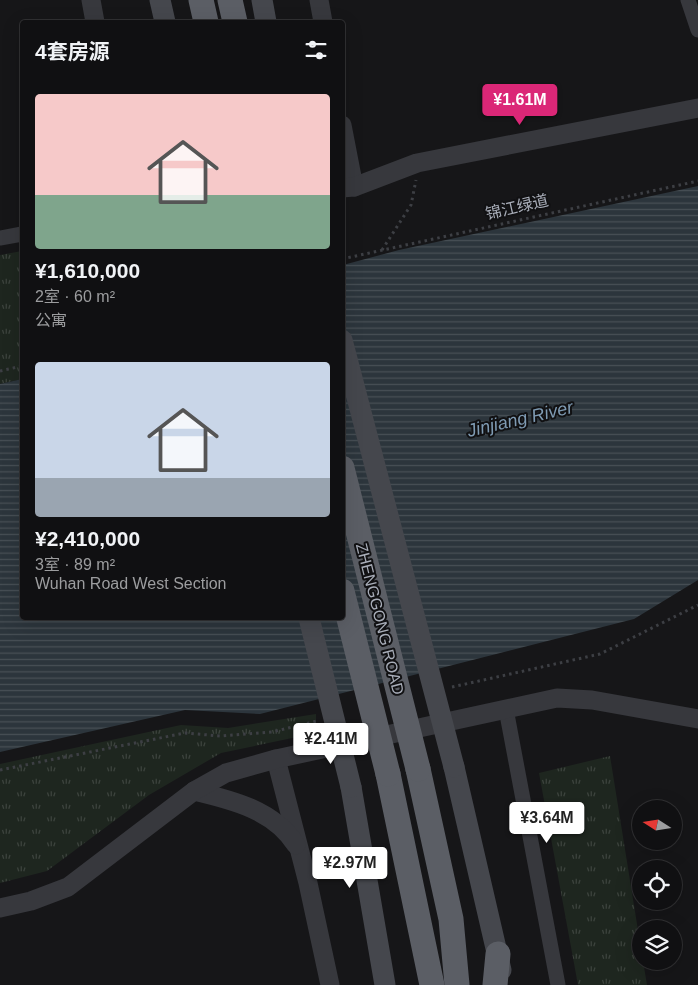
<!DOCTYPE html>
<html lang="zh">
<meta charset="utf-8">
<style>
:root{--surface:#101012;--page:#19191b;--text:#f1f3f6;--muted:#9c9d9f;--line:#303032;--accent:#db2777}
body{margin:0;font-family:Helvetica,"Noto Sans SC",sans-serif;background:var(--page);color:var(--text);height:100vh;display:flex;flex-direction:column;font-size:19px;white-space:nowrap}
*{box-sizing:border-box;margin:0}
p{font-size:16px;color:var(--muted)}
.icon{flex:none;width:28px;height:28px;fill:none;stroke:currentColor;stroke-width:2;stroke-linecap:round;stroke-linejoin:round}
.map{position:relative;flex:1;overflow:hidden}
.sheet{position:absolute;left:20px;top:20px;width:325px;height:600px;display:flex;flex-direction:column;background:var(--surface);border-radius:5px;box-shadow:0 5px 20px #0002,0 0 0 1px var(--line)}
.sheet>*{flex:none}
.needle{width:32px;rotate:282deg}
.fabs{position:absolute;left:632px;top:800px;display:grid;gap:10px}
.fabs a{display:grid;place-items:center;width:50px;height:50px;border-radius:50%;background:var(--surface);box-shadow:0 5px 20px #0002,0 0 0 1px var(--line);font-size:25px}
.price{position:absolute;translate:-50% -42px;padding:0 11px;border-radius:5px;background:#fff;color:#222;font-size:16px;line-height:32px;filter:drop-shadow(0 1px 2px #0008)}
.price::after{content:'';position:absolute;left:50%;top:30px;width:15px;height:11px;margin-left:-8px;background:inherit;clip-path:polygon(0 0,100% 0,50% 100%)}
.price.selected{background:var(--accent);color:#fff}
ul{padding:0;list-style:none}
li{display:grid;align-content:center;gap:10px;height:265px;padding:0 15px}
li span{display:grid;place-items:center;height:155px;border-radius:5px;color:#555}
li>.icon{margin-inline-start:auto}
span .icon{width:90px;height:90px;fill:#fffc;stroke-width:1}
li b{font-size:21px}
h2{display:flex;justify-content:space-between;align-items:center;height:60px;padding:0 15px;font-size:21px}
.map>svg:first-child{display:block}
</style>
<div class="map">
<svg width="698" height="985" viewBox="0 0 698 985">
<defs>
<pattern id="grass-tufts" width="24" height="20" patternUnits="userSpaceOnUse" patternTransform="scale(1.25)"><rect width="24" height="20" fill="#1e261f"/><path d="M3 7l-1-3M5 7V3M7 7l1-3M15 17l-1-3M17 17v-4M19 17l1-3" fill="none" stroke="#3c433d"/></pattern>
<pattern id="water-rules" width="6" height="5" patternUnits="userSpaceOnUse" patternTransform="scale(1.25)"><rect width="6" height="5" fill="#2c353c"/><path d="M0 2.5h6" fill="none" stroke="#485056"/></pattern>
</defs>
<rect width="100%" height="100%" fill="#161618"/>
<g fill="url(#grass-tufts)">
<path d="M22,251V379L0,384V255Z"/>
<path d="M316,714V733L221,753L149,795L47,871L0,883V764L181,725L228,728Z"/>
<path d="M610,756L641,949V961H643L647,985H578L539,773Z"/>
</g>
<path fill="url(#water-rules)" d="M698,186V580L634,619L260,714L185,710L0,752V384L22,379V618H342L343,265L399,250Z"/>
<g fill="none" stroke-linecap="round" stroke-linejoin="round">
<g stroke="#3d3f44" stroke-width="3" stroke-dasharray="2.5 4" stroke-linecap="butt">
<path d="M382,250L411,205L416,180"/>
<path d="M342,259L698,181"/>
<path d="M0,371L22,366"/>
<path d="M452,687L600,654L698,605"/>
<path d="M0,770L185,733L220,736L272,732L317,721"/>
</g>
<g stroke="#37383d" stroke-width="15">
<path d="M688,0L698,30"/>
<path d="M0,238L22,234"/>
<path d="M506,709L558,985"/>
</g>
<g stroke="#37383d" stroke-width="19">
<path d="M91,0L95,22"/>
<path d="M319,0L323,22"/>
<path d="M342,125L354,187"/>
<path d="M342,188L354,187L417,163L698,108"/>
<path d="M276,759L308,883L330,985"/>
<path d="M194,791C232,800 274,810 296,845"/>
<path d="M0,908L31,901L68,887L194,791L226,773L276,759L557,698L592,700L698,719"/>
</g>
<g stroke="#45474d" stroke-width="21">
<path d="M160,0L165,22"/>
<path d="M262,0L266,22"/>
<path d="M454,767L501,970"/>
<path d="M351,787L385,985"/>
</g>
<g stroke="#5b5e65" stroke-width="25">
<path d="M201,0L206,22"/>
<path d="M230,0L235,22"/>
<path d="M418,769L451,919L457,985"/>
<path d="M388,774L432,985"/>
<path d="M495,985L498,954"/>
</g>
<g stroke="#45474d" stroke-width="21">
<path d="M342,340L454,767"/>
<path d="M309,618L351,787"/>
</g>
<g stroke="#5b5e65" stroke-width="25">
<path d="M342,468L418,769"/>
<path d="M342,591L388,774"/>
</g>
</g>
<g text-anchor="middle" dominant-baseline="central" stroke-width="4" stroke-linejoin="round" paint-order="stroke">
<g font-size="16" fill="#a8adb8" stroke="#111113">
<text transform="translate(517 207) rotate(-13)">锦江绿道</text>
<text transform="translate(380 619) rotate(76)">ZHENGGONG ROAD</text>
</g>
<g font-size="18" font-style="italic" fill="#7f9bb3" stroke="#111113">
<text transform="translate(520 419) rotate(-13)">Jinjiang River</text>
</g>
</g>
</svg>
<div class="fabs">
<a><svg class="needle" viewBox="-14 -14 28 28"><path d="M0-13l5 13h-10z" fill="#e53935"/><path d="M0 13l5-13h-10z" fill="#9c9d9f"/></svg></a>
<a><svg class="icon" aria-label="locate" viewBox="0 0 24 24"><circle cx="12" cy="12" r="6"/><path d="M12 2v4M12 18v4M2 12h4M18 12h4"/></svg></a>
<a><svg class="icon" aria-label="layers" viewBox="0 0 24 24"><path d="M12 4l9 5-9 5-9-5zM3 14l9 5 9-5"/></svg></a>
</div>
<b class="price selected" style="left:520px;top:126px">¥1.61M</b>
<b class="price" style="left:331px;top:765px">¥2.41M</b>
<b class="price" style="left:547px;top:844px">¥3.64M</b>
<b class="price" style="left:350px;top:889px">¥2.97M</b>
<section class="sheet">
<h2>4套房源<svg class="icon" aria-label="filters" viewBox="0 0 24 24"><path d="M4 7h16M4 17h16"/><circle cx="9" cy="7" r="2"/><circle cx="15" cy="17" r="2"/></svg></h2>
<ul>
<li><span style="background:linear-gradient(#f6c9c9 65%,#7fa58c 0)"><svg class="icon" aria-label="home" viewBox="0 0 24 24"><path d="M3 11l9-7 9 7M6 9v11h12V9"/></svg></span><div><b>¥1,610,000</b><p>2室 · 60 m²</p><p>公寓</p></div></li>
<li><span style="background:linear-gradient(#c9d6e8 75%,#9aa5b1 0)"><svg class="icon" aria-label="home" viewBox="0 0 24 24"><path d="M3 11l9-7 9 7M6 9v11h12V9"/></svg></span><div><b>¥2,410,000</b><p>3室 · 89 m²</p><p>Wuhan Road West Section</p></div></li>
</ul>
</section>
</div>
